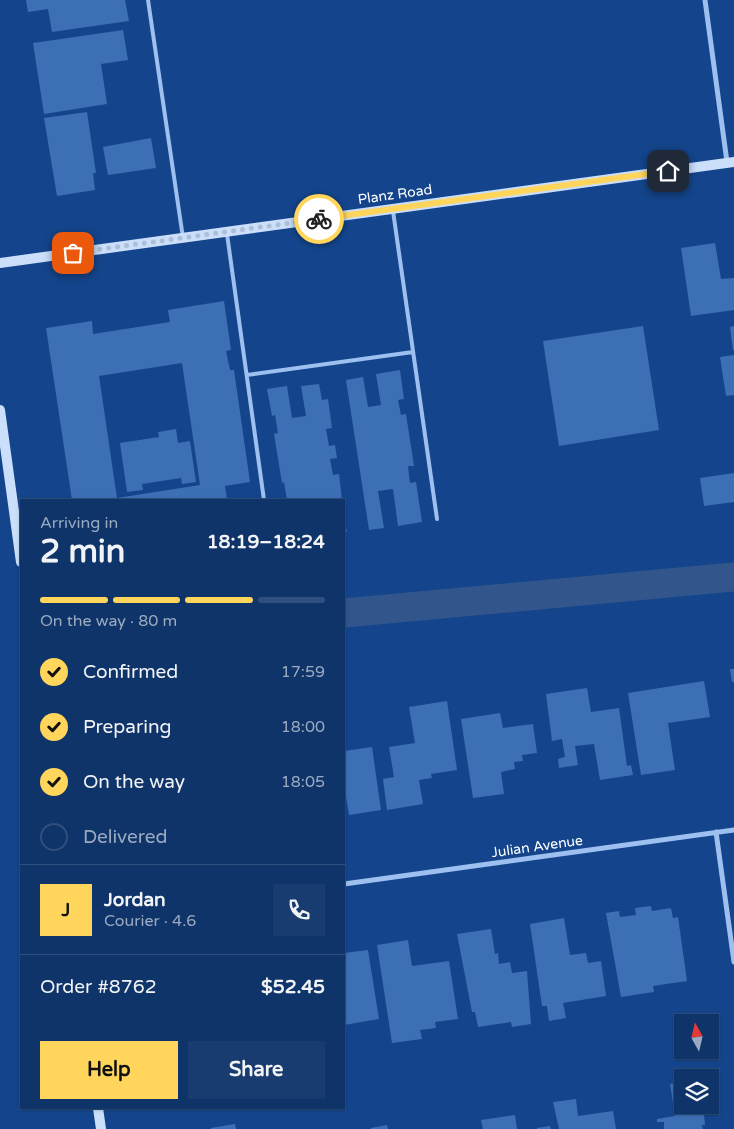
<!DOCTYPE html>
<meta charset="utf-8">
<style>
:root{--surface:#0f3469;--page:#183c6f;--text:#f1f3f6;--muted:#9baac0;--line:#2f4f7d;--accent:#ffd55c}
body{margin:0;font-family:"Varela Round",sans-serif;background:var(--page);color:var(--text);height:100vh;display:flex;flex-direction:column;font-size:19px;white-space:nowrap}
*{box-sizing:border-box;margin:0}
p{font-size:16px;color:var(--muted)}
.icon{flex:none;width:28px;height:28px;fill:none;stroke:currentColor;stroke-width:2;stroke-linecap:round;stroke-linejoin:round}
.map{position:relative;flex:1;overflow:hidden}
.drawer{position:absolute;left:20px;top:499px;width:325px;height:610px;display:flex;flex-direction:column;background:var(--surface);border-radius:0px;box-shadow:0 1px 4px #0004,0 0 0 1px var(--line)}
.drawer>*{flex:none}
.needle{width:32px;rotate:352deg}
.tools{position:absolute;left:674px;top:1014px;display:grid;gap:10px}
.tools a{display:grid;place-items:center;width:45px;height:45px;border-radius:0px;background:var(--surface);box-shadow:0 1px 4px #0004,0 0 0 1px var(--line);font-size:25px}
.pin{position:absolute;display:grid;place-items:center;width:42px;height:42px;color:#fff;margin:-21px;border-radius:10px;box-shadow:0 2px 8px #0006}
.courier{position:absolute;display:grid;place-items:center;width:50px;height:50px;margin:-25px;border:4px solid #ffd55c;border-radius:50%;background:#fff;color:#222;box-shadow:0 1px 6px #0007}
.head em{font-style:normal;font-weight:700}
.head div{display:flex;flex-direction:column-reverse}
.head{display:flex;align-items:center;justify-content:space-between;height:85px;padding:0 20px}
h1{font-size:32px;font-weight:700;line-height:38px}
.bar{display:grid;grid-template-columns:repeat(4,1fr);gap:8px 5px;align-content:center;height:60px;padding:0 20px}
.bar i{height:6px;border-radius:4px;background:var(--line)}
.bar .on{background:var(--accent)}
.bar p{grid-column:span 4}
.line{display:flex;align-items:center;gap:12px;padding:0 20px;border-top:1px solid var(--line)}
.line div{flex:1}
.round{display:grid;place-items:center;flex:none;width:52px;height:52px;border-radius:0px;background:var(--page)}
ol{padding:0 20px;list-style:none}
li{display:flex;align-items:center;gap:15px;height:55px}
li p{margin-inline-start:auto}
li .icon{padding:5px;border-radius:50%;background:var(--accent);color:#111;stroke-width:4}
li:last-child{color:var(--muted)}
li i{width:28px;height:28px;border:2px solid var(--line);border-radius:50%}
.action{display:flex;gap:10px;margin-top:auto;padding:10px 20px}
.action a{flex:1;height:58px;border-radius:0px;background:var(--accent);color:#111;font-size:20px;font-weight:700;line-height:58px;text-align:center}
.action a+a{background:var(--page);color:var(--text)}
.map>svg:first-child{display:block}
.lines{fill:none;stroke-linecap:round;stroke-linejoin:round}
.canal{stroke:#32568b;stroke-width:29}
.building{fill:#3d6fb5;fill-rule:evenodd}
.lane{stroke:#9dc0f0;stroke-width:4}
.street{stroke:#9dc0f0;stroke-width:5}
.secondary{stroke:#cbdffb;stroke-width:10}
.done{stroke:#adbed7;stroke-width:5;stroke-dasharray:0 9}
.route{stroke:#ffd55c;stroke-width:6}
.labels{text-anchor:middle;stroke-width:4;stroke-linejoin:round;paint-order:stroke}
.street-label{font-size:14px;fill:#fff;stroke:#14458c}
</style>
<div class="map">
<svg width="734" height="1129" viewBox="0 0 734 1129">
<rect width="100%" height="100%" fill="#14458c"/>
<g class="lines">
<path class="canal" d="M344,613L734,577"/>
</g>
<path class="building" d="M26,0H125L129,21L52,32L48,9L28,12Z
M123,30L128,60L101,64L107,104L44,114L33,43Z
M87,112L96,173H93L95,190L57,196L44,118Z
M151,138L156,168L108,175L103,147Z
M715,243L721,279L734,278V310L691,316L681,248Z
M224,301L231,350L226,351L230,370H234L250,482L225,486L227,500H72L46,328L92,321L93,334L170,322L168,310ZM182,363L200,485L117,498L99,376Z
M643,326L659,430L559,446L543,341Z
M734,326V350H733L730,327Z
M734,355V395L726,396L720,357Z
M400,370L404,399L398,400L401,415L406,414L414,466H408L410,483L416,482L422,522L398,526L393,489L378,491L384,528L369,530L346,380L363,377L368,407L381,405L376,374Z
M319,384L322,400L328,399L332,428L326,429L329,446L335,445L337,458L330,459L333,475L339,474L342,500H287L284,482L282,483L274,434L278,433L275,415L272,416L267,389L287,386L292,418L306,416L301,386Z
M176,429L178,443L190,441L196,482L182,484L181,478L142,484L143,490L127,492L120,443L159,437L158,432Z
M734,473V502L704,506L700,478Z
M344,519L347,532H344Z
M730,669H734V682H732Z
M704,681L710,717L668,723L675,770L641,775L628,693Z
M587,688L591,712L619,708L627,766L631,765L633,775L600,780L594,744L575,746L578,765L559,768L558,759L565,757L562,739L552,741L546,694Z
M447,701L457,770L431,774L432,778L419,780L423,804L387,810L383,779L394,777L389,747L415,743L409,707Z
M500,713L503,728L533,724L537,753L522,755L523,761L514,762L515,769L501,772L504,794L473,798L461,719Z
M372,747L381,810L349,815L344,785V751Z
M651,906L652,911L671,908L673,918L678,917L687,981L653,986L654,992L621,997L606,913L619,911L620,917L636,915L635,908Z
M564,918L570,955L586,953L588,963L601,961L606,996L563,1003L566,1018L549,1021L547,1006H542L530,924Z
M491,929L495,954L498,953L499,964L510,962L512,973L527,971L531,1024L512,1027L511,1022L478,1027L475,1012H472L457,934Z
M408,940L412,966L449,961L458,1019L435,1022L436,1028L420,1030L422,1039L392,1043L377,945Z
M368,950L379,1019L344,1025V953Z
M682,1082V1105H703L705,1125H702L703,1129H664V1122H657V1119L675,1116L670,1084Z
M576,1099L578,1116L613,1111L616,1129H559L553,1102Z
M515,1115L517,1129H483L481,1120Z
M235,1124L236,1129H211V1128Z
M387,1125L388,1129H371V1128Z
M550,1126L551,1129H537V1128Z"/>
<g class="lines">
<path class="lane" d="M148,0L183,238
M393,211L437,519
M227,234L264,500
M247,375L413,352"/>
<path class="street" d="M705,0L727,162
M716,832L734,962
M344,884L734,830"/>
<path class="secondary" d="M0,263L734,162
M0,410L21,562
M98,1108L101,1129"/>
</g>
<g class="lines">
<path class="done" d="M73,253L319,219"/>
<path class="route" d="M319,219L668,171"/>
</g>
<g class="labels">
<g class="street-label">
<text transform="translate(395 194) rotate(-8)" y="5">Planz Road</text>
<text transform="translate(537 846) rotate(-8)" y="5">Julian Avenue</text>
</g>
</g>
</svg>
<div class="tools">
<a><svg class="needle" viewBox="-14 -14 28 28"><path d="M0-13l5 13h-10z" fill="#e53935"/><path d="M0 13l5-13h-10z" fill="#9baac0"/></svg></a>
<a><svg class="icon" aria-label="layers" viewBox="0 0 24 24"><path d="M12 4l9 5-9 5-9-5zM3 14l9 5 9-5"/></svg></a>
</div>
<div class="pin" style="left:73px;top:253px;background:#ea580c"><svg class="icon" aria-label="bag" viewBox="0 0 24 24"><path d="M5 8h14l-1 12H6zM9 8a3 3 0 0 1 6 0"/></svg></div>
<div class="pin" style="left:668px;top:171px;background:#1f2937"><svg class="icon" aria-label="home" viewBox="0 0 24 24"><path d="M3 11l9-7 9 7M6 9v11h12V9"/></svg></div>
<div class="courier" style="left:319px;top:219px"><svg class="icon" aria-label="bike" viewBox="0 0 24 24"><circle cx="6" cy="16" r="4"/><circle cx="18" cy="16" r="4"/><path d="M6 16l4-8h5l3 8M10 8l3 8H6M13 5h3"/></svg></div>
<section class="drawer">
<div class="head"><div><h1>2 min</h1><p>Arriving in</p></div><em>18:19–18:24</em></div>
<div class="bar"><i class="on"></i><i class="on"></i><i class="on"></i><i></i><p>On the way · 80 m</p></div>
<ol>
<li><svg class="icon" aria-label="check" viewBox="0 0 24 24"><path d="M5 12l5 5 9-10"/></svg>Confirmed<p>17:59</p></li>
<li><svg class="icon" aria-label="check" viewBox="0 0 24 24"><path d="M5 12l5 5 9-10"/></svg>Preparing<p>18:00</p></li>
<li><svg class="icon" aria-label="check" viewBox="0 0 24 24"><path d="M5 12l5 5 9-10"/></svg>On the way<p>18:05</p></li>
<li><i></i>Delivered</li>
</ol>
<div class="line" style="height:90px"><b class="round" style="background:var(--accent);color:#111">J</b><div><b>Jordan</b><p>Courier · 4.6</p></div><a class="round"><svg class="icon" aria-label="phone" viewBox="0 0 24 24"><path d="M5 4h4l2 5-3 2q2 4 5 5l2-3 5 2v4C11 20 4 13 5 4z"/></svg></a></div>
<div class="line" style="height:65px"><div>Order #8762</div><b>$52.45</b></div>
<div class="action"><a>Help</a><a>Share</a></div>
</section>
</div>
